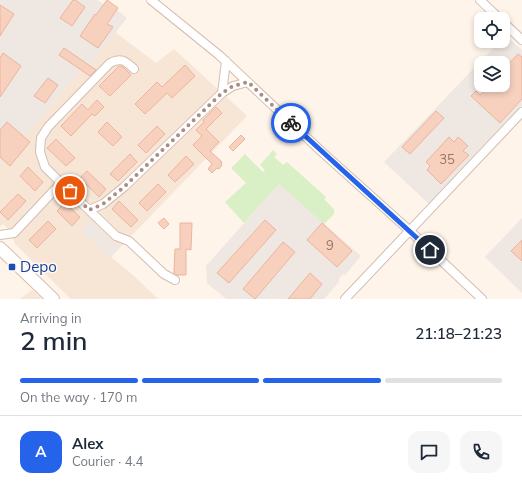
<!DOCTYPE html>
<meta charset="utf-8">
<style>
:root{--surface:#fff;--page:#f6f6f7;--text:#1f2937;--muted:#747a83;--line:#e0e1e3;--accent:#2563eb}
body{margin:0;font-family:Mulish,sans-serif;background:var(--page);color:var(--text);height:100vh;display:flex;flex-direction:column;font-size:15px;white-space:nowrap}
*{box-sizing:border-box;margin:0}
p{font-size:13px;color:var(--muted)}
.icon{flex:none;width:22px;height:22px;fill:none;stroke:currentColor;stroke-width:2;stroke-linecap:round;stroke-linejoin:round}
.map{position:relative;height:299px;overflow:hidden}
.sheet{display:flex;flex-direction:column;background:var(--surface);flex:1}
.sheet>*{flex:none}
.buttons{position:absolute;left:474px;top:12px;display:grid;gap:8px}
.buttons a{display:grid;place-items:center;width:36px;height:36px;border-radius:8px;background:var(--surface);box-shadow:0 2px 6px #0003;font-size:20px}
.pin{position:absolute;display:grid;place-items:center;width:34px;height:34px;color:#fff;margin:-17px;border:2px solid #fff;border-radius:50%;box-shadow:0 1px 4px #0007}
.courier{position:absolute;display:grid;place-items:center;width:40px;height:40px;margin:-20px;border:3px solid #2563eb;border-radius:50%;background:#fff;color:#222;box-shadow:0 1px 5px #0007}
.overview em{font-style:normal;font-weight:600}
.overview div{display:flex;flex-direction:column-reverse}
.overview{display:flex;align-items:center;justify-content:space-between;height:68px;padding:0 20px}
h1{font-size:26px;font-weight:600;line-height:30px}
.bar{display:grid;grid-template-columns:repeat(4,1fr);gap:6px 4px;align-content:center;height:48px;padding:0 20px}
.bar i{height:5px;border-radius:3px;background:var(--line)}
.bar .selected{background:var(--accent)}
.bar p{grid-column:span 4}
.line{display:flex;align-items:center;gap:10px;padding:0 20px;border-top:1px solid var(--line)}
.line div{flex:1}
.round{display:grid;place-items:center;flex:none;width:42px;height:42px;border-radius:12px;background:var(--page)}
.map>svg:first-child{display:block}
.residential{fill:#f7e6d6}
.industrial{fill:#efe7e2;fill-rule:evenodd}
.green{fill:#d9efc5}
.building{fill:#f7d0be;stroke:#ecb49c}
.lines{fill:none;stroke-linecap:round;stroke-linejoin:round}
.minor-casing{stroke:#d5bdb0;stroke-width:10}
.secondary-casing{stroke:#dbbeaf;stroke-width:14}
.minor{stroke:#fff;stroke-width:8}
.secondary{stroke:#fff;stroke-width:12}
.done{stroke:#aa8e81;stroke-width:4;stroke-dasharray:0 7.2}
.route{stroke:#2563eb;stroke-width:5}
.transit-dot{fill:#1a4fb4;stroke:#fff9f2;stroke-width:1.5}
.labels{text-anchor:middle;stroke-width:3;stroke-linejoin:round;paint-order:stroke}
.number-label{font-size:13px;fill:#9c7566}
.transit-label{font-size:15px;fill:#164399;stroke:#fff9f2;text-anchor:start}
</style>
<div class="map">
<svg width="522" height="299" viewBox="0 0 522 299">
<rect width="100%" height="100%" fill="#fef4e9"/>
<path class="residential" d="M115,32L156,63L174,49L247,116L111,257L134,276L158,299H71L15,244L9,230L3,224L0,227V163L28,133L81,70L84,72Z
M32,290L42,299H20Z"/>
<path class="industrial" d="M0,0H97L103,4L107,0L118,8L117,10L127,18L84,72L81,70L28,133L0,163Z
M505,35L522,50V106L430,205L384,162L500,41H503V38ZM481,63H503V85H481Z
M279,184L361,256L345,275L343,274L339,278V282L324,299H226L207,283L206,266Z
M522,218V293L485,257Z
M90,220L120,247L110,258L81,231Z"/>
<path class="green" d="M273,150L277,154L274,157L283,165L287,162L326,197L324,199L334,209V214L324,224L279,184L244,223L225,202L246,183L231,168L245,154L263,172L265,170L260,165Z"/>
<path class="building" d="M73,0H75L85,7L72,26L60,18Z
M107,0L118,8L107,24L113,27L98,48L80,36L95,14L96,15Z
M0,5L14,14L0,36Z
M64,48L96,70L90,76L59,55Z
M3,53L21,66L0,97V58Z
M518,54L522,57V99L500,123L471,96L476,91L480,95L490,85H503V70Z
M185,65L195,76L172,98L167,93L145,114L135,104L157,82L162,87Z
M119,66L123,67L131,75L110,96L99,86Z
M48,78L58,85L45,103L34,96Z
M97,100L104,107L95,116L92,114L71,136L61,126L82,104L88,110Z
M216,107L222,113L206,129L219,142L210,151L222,162L221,163L222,165L219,169L217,168L212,173L208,169L212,164L193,145L202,136L196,130L204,122L203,120Z
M436,111L444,118L410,154L402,147Z
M7,122L30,142L10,166L0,157V130Z
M107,122L122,137L113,146L98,132Z
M157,126L165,134L146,153L138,145Z
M241,135L245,139L233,151L229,147Z
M449,137L454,142L458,137L468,146L463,151L469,155L441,184L427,170L430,166L426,162Z
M56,139L75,158L66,166L47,148Z
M130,154L137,162L118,181L110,174Z
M186,156L194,164L175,182L168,175Z
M28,167L43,182L35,191L20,176Z
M87,171L106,189L99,197L80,178Z
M158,184L166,192L147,211L139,203Z
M18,194L26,201L8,220L0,212Z
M119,201L138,220L131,227L112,209Z
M65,203L80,217L72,226L57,211Z
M164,218L169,224L164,229L158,223Z
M265,220L276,230L229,283L217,273Z
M48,221L56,229L37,248L29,240Z
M180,223H192L191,250L186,249V275H177L174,273L175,249H180Z
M322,223L352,251L337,267L307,240Z
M522,240V261L511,251Z
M283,242L295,252L255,299L243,289Z
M310,273L322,284L310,299H288Z"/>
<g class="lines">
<defs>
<path id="minor" d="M151,0L219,55L322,152L410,231L482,299
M480,0L500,19
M503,22L522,40
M222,93L226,61
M61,183L45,167L40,152L41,138L48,127L110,63C122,57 125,61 134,69
M89,210L116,236L129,241L164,274L175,280
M0,235L14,233L61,183L89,210L103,204L124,187L222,93L233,86L248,82
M345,299L522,112"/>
<path id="secondary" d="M0,248L53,299"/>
</defs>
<use href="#minor" class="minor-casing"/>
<use href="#secondary" class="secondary-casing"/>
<use href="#minor" class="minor"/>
<use href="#secondary" class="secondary"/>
</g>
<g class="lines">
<path class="done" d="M70,191L89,210L103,204L124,187L222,93L233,86L248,82L291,123"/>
<path class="route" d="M291,123L430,250"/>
</g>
<rect class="transit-dot" x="8" y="263" width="8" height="8" rx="2"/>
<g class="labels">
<g class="number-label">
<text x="447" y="164">35</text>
<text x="330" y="250">9</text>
</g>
<g class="transit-label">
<text x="20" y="272">Depo</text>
</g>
</g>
</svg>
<div class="buttons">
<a><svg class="icon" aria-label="locate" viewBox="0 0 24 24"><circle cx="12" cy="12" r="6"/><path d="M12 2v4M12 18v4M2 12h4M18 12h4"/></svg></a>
<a><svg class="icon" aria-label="layers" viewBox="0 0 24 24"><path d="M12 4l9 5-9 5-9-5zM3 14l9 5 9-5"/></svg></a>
</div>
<div class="pin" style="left:70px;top:191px;background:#ea580c"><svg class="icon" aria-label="bag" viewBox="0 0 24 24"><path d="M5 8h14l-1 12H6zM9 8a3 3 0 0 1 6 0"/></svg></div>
<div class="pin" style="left:430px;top:250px;background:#1f2937"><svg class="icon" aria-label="home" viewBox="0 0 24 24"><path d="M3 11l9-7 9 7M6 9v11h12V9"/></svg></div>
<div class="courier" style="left:291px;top:123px"><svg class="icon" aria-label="bike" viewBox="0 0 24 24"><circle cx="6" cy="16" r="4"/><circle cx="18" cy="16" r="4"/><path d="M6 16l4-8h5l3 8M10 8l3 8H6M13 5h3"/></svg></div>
</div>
<section class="sheet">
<div class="overview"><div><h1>2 min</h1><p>Arriving in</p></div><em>21:18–21:23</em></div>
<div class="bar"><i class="selected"></i><i class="selected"></i><i class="selected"></i><i></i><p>On the way · 170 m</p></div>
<div class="line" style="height:72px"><b class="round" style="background:var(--accent);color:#fff">A</b><div><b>Alex</b><p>Courier · 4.4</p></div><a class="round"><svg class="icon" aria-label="chat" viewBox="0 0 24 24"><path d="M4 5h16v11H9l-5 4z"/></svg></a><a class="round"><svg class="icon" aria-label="phone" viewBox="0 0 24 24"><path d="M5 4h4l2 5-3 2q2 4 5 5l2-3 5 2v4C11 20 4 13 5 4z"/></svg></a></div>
</section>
